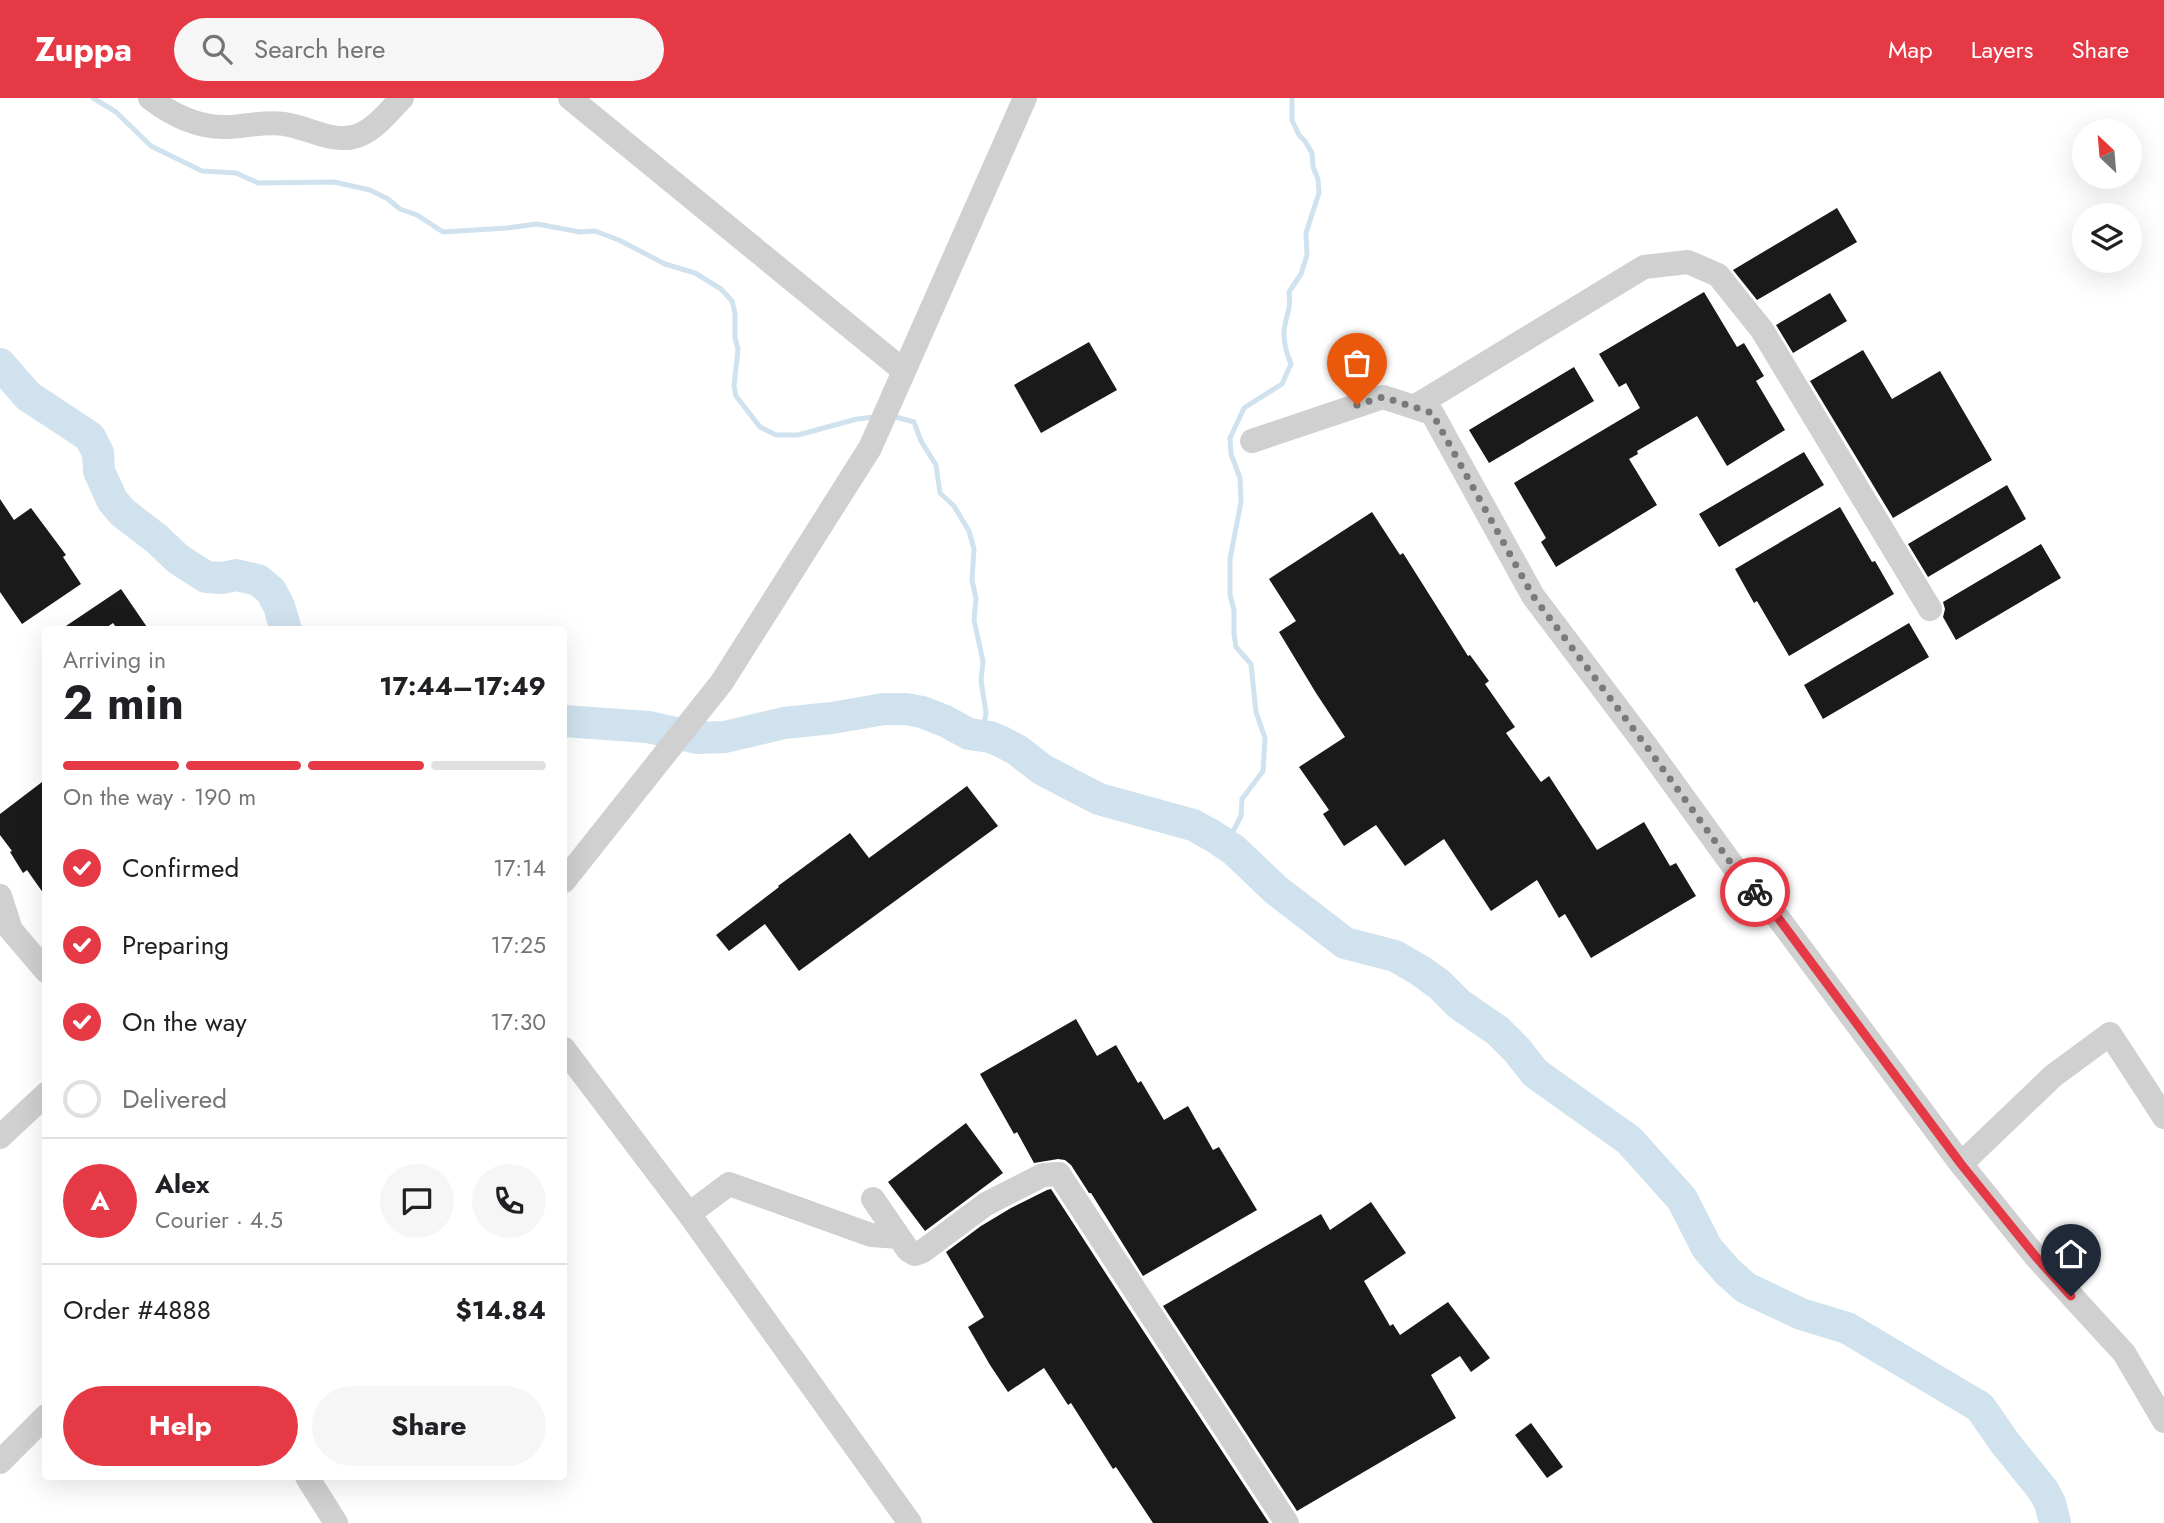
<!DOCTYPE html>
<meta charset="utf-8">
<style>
:root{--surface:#fff;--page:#f6f6f6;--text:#202124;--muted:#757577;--line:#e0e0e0;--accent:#e63946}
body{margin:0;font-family:Jost,sans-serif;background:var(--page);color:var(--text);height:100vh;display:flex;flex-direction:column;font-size:26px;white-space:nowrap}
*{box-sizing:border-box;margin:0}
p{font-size:23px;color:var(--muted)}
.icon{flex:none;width:38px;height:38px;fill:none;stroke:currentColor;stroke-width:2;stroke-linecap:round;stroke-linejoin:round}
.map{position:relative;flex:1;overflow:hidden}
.sheet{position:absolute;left:42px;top:528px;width:525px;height:854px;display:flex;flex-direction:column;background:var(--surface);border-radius:7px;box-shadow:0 7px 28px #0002}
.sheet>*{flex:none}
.needle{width:46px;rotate:334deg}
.tools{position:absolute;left:2072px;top:21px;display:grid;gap:14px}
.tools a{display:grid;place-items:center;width:70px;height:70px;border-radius:50%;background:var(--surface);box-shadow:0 7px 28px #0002;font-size:35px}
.pin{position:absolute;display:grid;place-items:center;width:60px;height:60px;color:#fff;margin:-72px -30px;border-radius:50% 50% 50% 0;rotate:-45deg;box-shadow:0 0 7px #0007}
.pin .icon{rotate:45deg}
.courier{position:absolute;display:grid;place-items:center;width:70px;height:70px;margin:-35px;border:5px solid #e63946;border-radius:50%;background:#fff;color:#222;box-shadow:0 2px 9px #0007}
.head em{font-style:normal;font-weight:700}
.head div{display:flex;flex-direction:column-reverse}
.head{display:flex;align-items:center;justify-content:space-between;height:119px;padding:0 21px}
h1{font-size:46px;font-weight:700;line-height:52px}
.bar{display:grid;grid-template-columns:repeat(4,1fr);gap:10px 7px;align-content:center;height:84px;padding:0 21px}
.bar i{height:9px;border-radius:5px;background:var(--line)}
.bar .selected{background:var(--accent)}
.bar p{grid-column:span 4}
.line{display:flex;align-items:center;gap:18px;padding:0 21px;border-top:2px solid var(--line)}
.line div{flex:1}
.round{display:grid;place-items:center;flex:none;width:74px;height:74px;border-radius:37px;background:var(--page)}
ol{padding:0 21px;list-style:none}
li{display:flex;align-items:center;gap:21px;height:77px}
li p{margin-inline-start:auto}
li .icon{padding:7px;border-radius:50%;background:var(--accent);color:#fff;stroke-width:4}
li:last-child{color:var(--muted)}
li i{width:38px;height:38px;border:4px solid var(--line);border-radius:50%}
.cta{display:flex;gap:14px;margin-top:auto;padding:14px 21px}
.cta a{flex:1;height:80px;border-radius:42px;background:var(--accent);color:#fff;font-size:28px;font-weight:700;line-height:80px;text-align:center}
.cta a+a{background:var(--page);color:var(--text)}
header{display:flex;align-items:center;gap:42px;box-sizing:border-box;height:98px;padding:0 35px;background:var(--accent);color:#fff}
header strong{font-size:33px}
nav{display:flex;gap:38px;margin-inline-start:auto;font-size:24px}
.search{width:490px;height:63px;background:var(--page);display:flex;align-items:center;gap:18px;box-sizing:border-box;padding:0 24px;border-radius:38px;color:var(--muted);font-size:26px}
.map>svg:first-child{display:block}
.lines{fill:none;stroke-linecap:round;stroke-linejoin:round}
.stream{stroke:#cfe2ee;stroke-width:5}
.river{stroke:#cfe2ee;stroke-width:32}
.building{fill:#1a1a1a}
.minor{stroke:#d0d0d0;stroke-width:24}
.done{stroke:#7a7a7a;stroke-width:7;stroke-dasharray:0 12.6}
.route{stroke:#e63946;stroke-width:9}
</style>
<header>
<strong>Zuppa</strong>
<div class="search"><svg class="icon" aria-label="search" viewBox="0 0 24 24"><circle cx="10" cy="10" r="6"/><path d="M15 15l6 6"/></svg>Search here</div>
<nav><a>Map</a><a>Layers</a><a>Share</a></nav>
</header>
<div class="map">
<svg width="2164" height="1425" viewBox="0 0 2164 1425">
<rect width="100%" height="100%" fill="#fff"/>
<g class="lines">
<path class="stream" d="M93,0L116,14L151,48L202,73L236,75L258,85L334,84L370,92L388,101L400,111L417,117L443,134L507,130L537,126L580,134L595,133L619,142L665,166L695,175L721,191L732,203L735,215V240L738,251L734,288L736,298L760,329L776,337H798L857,321L875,319
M892,318L914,324L921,343L936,367L940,395L954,408L969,433L974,451L972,482L976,501L974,522L983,563L981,582L986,615L982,638
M1226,747L1241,718L1242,701L1263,673L1265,640L1256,614L1251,566L1236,549L1234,536V512L1230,497V461L1241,404L1240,380L1231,356L1230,340L1244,310L1282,286L1291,266C1286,254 1282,240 1285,227C1288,211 1291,211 1289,194L1301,176L1307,157L1306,135L1319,95L1318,81L1313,69L1312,55L1305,43L1299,37L1292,22V0"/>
<path class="river" d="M0,266L28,298L90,339L98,355L99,373L112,402L122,414L157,441L178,461L206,479L223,480L236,477L258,482L271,493L279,508L286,532
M564,623L648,629L698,640L725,639L784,625L832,620L884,611H906L922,614L945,623L969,636L990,639L1002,644L1017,652L1043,672L1099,701L1193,727L1213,738L1234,752L1276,792L1345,845L1395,858L1421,873L1440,887L1459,906L1498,933L1517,952L1535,975L1629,1042L1682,1101L1707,1150L1727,1173L1746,1190L1801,1216L1847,1230L1980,1309L2005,1345L2043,1392L2050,1405L2055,1425"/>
</g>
<path class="building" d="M1837,110L1857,144L1757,202L1733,172Z
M1704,194L1737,249L1744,245L1764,278L1756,283L1785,332L1727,368L1697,318L1637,353L1638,356L1629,361L1657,407L1556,469L1541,444L1546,440L1514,385L1640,310L1626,285L1619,289L1599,256Z
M1830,195L1847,223L1793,255L1776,227Z
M1089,244L1117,292L1041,335L1014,287Z
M1863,252L1892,301L1940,273L1992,362L1893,420L1810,283Z
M1574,269L1594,303L1489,365L1469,332Z
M1804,354L1824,387L1719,449L1699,416Z
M2007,387L2026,421L1928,479L1908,446Z
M0,401L14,422L31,410L66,457L63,459L81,486L22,526L0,494Z
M1840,409L1872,464L1875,463L1894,496L1789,558L1757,503L1754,505L1735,471Z
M1372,414L1400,457L1403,455L1468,558L1470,557L1489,583L1485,586L1515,629L1506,635L1541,684L1549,678L1597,752L1644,724L1670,768L1676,765L1696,798L1591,860L1565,816L1559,820L1537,782L1491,813L1444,741L1405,768L1376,727L1344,748L1323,716L1329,712L1299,669L1345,639L1316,595L1279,534L1296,523L1269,481Z
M2041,446L2061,480L1956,542L1943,519L1945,511L1943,504Z
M121,491L149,532H118L113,525L103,532H60Z
M1909,525L1929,559L1823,621L1804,587Z
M46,681V799L27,772L23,775L10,754L12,753L0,737V716Z
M967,688L998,728L799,873L765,826L729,853L716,837L779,789L778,788L850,735L869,760Z
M1076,921L1097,958L1116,947L1138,985L1141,983L1164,1022L1188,1008L1213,1052L1219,1049L1257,1112L1143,1178L1091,1095H1089L1071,1067L1065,1062L1058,1061L1034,1065L1017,1034L1014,1036L980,976Z
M966,1025L1003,1075L925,1133L888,1084Z
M1051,1091L1112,1185L1269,1425H1153L1116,1369L1113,1371L1071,1305L1068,1307L1044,1270L1008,1294L990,1267L968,1229L984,1219L946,1154L981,1128L1011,1110L1047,1092Z
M1371,1104L1406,1155L1364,1183L1390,1228L1393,1226L1400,1237L1448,1204L1490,1260L1471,1274L1460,1258L1431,1277L1456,1320L1297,1413L1163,1208L1321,1116L1330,1132Z
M1531,1325L1563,1369L1547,1380L1515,1337Z"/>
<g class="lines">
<path class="minor" d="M150,0C172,17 196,29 224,29C244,29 264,23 284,26C308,29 333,46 357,38C376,31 388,14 402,0
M570,0L904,273
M1414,309L1644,169L1688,164L1718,177L1762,232L1930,511
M1252,343L1383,299L1432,315L1533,498L1647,649L1741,779L1779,821L1961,1066L2036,1159L2124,1255L2164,1323
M564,783L722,584L870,350L1025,0
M0,798L11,832L46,873
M564,951L689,1116L910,1425
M0,1039L46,996
M1961,1066L2053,978L2110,936L2164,1019
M873,1101L908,1152L915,1156L923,1153L986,1106L1043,1077L1059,1076L1287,1425
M689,1116L729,1086L871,1137L899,1139
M0,1364L46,1318
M307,1379L336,1425"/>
</g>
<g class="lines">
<path class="done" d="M1357,307L1383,299L1432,315L1533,498L1647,649L1741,779L1755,794"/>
<path class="route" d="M1755,794L1779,821L1961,1066L2036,1159L2071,1198"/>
</g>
</svg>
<div class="tools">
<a><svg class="needle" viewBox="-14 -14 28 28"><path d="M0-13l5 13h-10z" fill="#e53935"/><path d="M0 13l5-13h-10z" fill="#757577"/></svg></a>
<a><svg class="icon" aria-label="layers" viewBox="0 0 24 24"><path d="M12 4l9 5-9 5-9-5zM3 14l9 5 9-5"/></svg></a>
</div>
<div class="pin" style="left:1357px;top:307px;background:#ea580c"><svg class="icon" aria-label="bag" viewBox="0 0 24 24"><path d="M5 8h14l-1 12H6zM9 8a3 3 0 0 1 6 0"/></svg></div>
<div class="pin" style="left:2071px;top:1198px;background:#1f2937"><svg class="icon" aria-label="home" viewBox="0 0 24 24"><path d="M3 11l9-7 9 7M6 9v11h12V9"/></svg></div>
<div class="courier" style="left:1755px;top:794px"><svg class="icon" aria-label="bike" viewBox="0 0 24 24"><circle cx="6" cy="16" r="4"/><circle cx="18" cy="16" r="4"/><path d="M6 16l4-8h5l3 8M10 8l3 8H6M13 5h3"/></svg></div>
<section class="sheet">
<div class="head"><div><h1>2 min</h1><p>Arriving in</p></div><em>17:44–17:49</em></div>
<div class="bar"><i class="selected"></i><i class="selected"></i><i class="selected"></i><i></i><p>On the way · 190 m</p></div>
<ol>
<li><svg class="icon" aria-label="check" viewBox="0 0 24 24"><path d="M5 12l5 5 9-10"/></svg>Confirmed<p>17:14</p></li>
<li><svg class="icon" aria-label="check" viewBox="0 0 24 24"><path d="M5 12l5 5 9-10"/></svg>Preparing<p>17:25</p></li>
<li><svg class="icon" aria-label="check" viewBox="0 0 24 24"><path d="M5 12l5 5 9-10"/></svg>On the way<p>17:30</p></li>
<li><i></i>Delivered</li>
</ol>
<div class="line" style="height:126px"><b class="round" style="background:var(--accent);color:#fff">A</b><div><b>Alex</b><p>Courier · 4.5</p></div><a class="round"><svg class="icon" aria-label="chat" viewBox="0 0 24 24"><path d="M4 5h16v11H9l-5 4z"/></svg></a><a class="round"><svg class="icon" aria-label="phone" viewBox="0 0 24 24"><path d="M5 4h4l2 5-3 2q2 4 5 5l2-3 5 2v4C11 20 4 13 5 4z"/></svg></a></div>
<div class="line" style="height:91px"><div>Order #4888</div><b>$14.84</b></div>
<div class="cta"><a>Help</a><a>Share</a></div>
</section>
</div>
